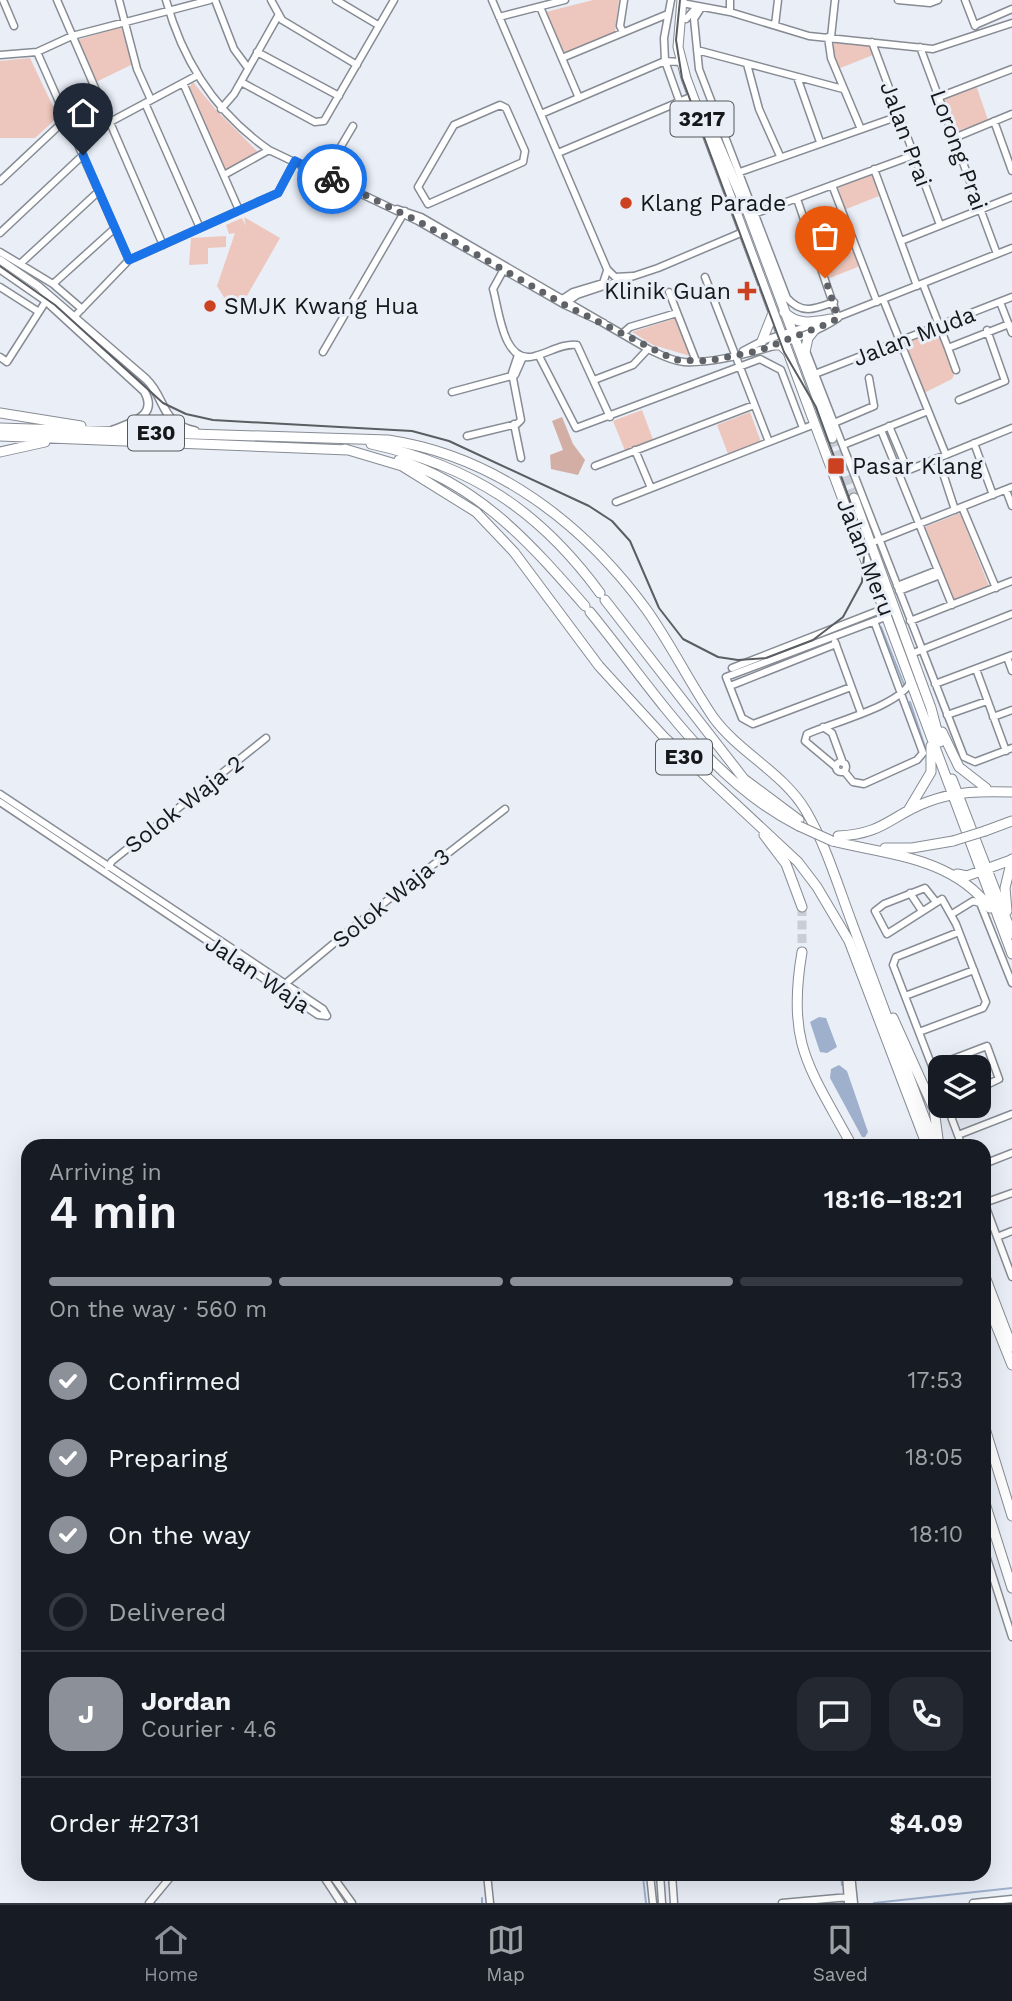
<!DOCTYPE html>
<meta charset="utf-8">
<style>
:root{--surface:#171b24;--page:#242831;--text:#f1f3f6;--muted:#9ea1a6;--line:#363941;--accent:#8c9099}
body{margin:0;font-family:"Work Sans",sans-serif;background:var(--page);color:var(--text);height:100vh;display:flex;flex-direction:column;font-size:26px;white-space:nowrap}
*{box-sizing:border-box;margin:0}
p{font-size:23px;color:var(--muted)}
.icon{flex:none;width:38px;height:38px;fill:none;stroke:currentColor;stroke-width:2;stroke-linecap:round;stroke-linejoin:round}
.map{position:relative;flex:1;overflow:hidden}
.side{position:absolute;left:21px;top:1139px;width:970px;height:742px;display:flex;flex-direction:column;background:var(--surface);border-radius:21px;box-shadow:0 7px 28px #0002}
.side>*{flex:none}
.controls{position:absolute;left:928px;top:1055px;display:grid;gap:14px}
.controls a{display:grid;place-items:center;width:63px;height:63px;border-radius:14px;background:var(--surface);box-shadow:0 7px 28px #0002;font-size:35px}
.pin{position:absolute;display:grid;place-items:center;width:60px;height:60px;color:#fff;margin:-72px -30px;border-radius:50% 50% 50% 0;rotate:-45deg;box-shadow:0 0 7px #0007}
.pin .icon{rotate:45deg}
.courier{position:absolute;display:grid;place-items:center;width:70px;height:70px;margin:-35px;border:5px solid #1a73e8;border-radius:50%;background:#fff;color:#222;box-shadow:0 2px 9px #0007}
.head em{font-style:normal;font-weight:600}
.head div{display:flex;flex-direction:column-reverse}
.head{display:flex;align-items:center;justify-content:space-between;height:119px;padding:0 28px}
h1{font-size:46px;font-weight:600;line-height:52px}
.bar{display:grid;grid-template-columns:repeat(4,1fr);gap:10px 7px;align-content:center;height:84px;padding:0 28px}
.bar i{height:9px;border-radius:5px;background:var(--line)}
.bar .active{background:var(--accent)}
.bar p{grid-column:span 4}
.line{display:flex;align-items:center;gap:18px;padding:0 28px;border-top:2px solid var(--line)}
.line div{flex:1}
.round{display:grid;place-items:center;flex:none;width:74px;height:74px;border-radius:21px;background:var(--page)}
ol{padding:0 28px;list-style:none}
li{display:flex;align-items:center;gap:21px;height:77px}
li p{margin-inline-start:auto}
li .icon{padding:7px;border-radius:50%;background:var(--accent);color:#fff;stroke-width:4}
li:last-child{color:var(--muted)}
li i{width:38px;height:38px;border:4px solid var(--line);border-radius:50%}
.tabs{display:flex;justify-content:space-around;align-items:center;height:98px;border-top:2px solid var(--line);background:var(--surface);font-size:19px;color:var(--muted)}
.tabs a{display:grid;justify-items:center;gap:4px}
.tabs .active{color:var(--accent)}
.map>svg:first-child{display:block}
.green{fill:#edc7be}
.forest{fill:#d3aea4}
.water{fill:#9fb0cd}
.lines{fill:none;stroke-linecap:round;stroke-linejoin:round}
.stream{stroke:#9fb0cd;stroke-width:2}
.highway-tunnel{stroke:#c9ced6;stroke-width:9;stroke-dasharray:9 4.5;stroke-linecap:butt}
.minor-casing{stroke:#878c94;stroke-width:9}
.major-casing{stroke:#878c94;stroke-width:10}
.highway-casing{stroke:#878c94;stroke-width:11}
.minor{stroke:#fff;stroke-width:6}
.major{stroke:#fff;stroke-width:7}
.highway{stroke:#fff;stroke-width:9}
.tram{stroke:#5a5d62;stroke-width:2}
.highway-bridge-casing{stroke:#878c94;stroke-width:11;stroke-linecap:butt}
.highway-bridge{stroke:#fff;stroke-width:9}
.done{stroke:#5f6267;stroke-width:7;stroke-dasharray:0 12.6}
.route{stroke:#1a73e8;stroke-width:9}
.poi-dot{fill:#cc4221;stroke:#e9eef7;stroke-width:2.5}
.labels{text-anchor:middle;stroke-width:6;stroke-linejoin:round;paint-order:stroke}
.shield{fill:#e9eef7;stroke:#55585c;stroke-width:2}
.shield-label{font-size:21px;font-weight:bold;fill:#15171a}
.street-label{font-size:23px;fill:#15171a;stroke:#e9eef7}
.poi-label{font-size:23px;fill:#15171a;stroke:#e9eef7;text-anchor:start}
</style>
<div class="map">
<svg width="1012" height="1903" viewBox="0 0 1012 1903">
<rect width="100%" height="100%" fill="#e9eef7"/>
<path class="green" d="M593,0H619L615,32L562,56L546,12Z
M121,27L133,64L96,82L77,40Z
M834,41L869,45L873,55L838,69L834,59Z
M30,58L58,117L35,138H0V61Z
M193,82L217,111L260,154L225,170L188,89Z
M976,85L988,120L955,132L942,101Z
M872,174L879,196L844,210L838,186Z
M244,217L280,238L244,301L225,299L217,286L235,233L229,234L226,225L242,218L246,226Z
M226,236V247L208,248V264L189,265L191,238Z
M854,251L860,266L825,280L819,264Z
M676,318L690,356L653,345L632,332Z
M939,330L955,373L952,379L924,393L906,343Z
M642,410L654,442L626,453L613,421Z
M750,412L761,442L728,454L717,425Z
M960,513L989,586L954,600L925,527Z"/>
<path class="forest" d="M562,417L573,444L585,460L578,475L551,469L550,455L563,450L552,421Z"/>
<path class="water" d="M819,1017L826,1018L837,1047L827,1053L820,1052L810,1022Z
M839,1065L847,1071L868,1132L865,1137H862L830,1078L831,1069Z"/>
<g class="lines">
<path class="stream" d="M881,627L905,687
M910,702L925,747
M479,1874V1877
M841,1874L842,1885
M643,1877L646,1903
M482,1898V1903
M874,1903L1012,1888"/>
<path class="highway-tunnel" d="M832,438L854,498
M802,907V952"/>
<defs>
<path id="minor" d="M3,0L14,26
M57,0L163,245
M119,0L137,69L151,100
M166,0C183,62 216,113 269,150L418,221L565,305L604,323
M215,0L234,49L248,68
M271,0L282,20L357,65
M336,0L378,25
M492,0L607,269L615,277L633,276
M671,0L664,38L665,61L689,128L704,124
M898,0L930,3L938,0
M965,0L975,26
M682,3L730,12L809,36L933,49L1012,23
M540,7L579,98
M701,8L694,19L699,69L787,298C802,315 815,309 834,302
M730,12V0
M499,17L565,0
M686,19L695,9
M775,25L778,0
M975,25L1012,9
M623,32L620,26L624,0
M828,37L831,58L860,127
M831,37L835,0
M872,42L940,225
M920,47L997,254
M697,50L843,89
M37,52L129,260
M257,52L339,96
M0,55L37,52L72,36L210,0
M562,58L668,14
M747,64L759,109L780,156
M797,77L820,142
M241,82L315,122L324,121L394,0
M183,83L239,210
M939,97L1012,69
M145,103L200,228
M500,105L506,108L525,151L523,162L428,204L418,187L454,125Z
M221,109L234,94L278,16
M541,114L665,61L680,62
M994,121L1012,171
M110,122L196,76
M954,138L1012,114
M339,150L353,157
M558,153L693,96
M874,169L917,286
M740,172L899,116
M224,175L269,150
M324,175L353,126
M0,181L66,119
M832,185L877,302
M797,199L838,318
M397,209L421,217L648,349C659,354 671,361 684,362C723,364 806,340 838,318
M754,214L914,155
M0,233L83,155
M901,241L1012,197
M0,252L53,284L82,309
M20,264L99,191
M504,269L493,289C499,309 503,366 535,356C548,353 563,343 577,345L610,417
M705,277L769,442
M53,284L115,228
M923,284L948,348L1009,324
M0,287L39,312
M669,292L696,361
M883,299L946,455
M561,300L573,292L603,283L607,271
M567,302L577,295L658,268L743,232
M1000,302L1012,333
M75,316L129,260L278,193L295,161
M835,318L1012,248
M622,334L630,327L677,313
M948,348L956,370
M743,351L762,341L815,324
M806,351L964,757L975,762L1012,748
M323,352L405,211
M539,356L576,428L760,359L781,370L803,428
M0,357L7,362L46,301
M815,374L1012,297
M594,380L633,365L648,349
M452,392L515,375L523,357
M959,400L1005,381L987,330
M834,423L874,406L869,378
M514,424L521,458
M889,426L908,471
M881,430L952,605
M467,436L517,424L521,420L512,373L518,355
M974,443L993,495
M843,445L928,411
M635,450L651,488
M938,458L955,510
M595,466L754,405
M899,474L1012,428
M1006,490L1012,506
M616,502L815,424
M962,507L996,588
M876,541L1012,487
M897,586L938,570
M899,591L940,575
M910,621L1012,581
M835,642L861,713
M911,654L1012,614
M1007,657L1012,671
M732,668L893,605
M976,669L1006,751
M935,684L1012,655
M730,686L836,644
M851,687L753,724L742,718L726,677L888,616
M947,715L987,701
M993,717L1012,710
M823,727L832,733L843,763
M836 767a5 5 0 1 1 10 0a5 5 0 1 1-10 0Z
M836,767L805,741L807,734C831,723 904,705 911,680
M844,771L853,782L864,784L917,760L923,753L874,621
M0,794L323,1009L327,1016
M0,802L318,1015L327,1016
M108,867L112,861L266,738
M910,893L922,911
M952,914L973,901L980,903L1012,983
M285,984L362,920L505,809
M905,996L974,970
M919,1032L983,1008L986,1002L956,924L942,899L887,934L875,911L884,904L925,888L936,902
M932,1067L987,1046L999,1079L978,1089
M940,1087L893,965L896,957L959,932
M947,1106L962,1146
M958,1135L1012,1114
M984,1164L1012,1153
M984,1202L1012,1277
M984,1203L1012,1193
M997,1237L1012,1231
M984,1549L1012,1637
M322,1874L341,1903
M331,1874L352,1903
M487,1874L490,1903
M650,1874L653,1903
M660,1874L662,1903
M672,1874L674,1903
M846,1874L848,1903
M851,1874L854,1903
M149,1903L173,1874
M782,1903L849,1897
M973,1903L1012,1899"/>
<path id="major" d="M0,260L38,286L146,379C167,399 159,423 195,431
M0,269L46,301L144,391C159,416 131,423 113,430"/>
<path id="highway" d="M682,0L678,47L686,78L1012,954
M708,120L749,215L832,438
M784,312C798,326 813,322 831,319
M762,341L773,313
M773,345H781L787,351
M803,361L808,338L816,328
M0,413L81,426
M0,428L388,440C495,456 583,523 646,609C671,644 689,682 713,717C739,753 783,772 806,811C826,845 838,886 852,923C880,997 907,1072 935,1146
M0,436L348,450
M371,444C472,466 540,511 600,593
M345,449L402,466L476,512L514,552L599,666L664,737L798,862L817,887L849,941L927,1146
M0,452L45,442
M399,460C480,486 531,544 585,606
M854,498L931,708L940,742
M605,600L744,779L799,820
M590,612C653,689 708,780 799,826
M942,732L959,767L986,788
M952,779L1012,934
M909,809L931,772V746
M985,831L1012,821
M764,835L786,864L802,907
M838,836C884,834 890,816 927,802C956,791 982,791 1012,792
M832,841C889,855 952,857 990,908
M885,848H912L953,841
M957,874L967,876L1011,860
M1007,911L1005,888L1012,859
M802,952C786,1045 810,1068 852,1146
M893,1018L934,1109L939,1146
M984,1274L1012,1347
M984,1295L1012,1365
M984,1425L1012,1516
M984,1500L1012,1588"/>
</defs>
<use href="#minor" class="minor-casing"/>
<use href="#major" class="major-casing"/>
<use href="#highway" class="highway-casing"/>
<use href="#minor" class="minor"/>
<use href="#major" class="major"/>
<use href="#highway" class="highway"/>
<path class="tram" d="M0,266L55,305L163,403L186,414L213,420L412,431L449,441L589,506L612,521L630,541L659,608L683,639L718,657L738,660L766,658L813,640L843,617L862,582L865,542L816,407L784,352L682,78L676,40L680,0"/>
<defs>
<path id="highway-bridge" d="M799,826L832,841
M953,841L985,831"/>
</defs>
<use href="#highway-bridge" class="highway-bridge-casing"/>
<use href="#highway-bridge" class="highway-bridge"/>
</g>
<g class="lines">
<path class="done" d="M332,179L418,221L565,305L675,360L707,361L758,351L832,322L838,318L825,278"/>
<path class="route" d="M83,155L129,260L278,193L295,161L332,179"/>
</g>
<g class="poi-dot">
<circle cx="626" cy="203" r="7"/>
<path d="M743.5 280.5h7v7h7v7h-7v7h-7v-7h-7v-7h7z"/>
<circle cx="210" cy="306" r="7"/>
<rect x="827" y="457" width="18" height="18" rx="3.5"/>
</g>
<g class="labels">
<g class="shield">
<rect x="670.5" y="101.5" width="63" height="35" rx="5"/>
<rect x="128" y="415.5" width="56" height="35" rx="5"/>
<rect x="656" y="739.5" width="56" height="35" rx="5"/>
</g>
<g class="shield-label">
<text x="702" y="126">3217</text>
<text x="156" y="440">E30</text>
<text x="684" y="764">E30</text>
</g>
<g class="street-label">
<text transform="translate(906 134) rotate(70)" y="8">Jalan Prai</text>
<text transform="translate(959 150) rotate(70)" y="8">Lorong Prai</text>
<text transform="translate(914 336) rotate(-21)" y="8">Jalan Muda</text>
<text transform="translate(866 557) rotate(69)" y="8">Jalan Meru</text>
<text transform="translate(184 804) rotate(-38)" y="8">Solok Waja 2</text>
<text transform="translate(391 898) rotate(-39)" y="8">Solok Waja 3</text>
<text transform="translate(258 974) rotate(34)" y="8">Jalan Waja</text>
</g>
<g class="poi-label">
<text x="640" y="211">Klang Parade</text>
<text x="731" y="299" text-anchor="end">Klinik Guan</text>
<text x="224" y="314">SMJK Kwang Hua</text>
<text x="852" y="474">Pasar Klang</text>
</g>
</g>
</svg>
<div class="controls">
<a><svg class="icon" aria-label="layers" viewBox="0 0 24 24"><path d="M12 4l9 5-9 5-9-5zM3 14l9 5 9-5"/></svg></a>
</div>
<div class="pin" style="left:825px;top:278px;background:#ea580c"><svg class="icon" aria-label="bag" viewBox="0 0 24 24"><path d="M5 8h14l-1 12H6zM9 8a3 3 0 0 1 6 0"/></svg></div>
<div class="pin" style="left:83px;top:155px;background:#1f2937"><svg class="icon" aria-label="home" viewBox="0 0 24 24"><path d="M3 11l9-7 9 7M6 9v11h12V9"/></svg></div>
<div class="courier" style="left:332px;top:179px"><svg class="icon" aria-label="bike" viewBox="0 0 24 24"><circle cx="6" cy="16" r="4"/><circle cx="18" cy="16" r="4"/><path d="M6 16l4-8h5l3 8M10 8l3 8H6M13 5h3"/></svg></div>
<section class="side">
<div class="head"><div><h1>4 min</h1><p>Arriving in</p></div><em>18:16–18:21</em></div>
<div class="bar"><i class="active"></i><i class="active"></i><i class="active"></i><i></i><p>On the way · 560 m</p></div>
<ol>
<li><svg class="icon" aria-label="check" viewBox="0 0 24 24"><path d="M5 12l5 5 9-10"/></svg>Confirmed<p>17:53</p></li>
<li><svg class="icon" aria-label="check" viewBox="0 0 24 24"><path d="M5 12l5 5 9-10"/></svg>Preparing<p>18:05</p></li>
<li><svg class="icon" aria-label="check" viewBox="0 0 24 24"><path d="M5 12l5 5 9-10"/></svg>On the way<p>18:10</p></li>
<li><i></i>Delivered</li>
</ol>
<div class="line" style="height:126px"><b class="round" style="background:var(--accent);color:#fff">J</b><div><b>Jordan</b><p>Courier · 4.6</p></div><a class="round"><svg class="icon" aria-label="chat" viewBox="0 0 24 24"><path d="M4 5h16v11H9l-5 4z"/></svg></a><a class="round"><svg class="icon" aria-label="phone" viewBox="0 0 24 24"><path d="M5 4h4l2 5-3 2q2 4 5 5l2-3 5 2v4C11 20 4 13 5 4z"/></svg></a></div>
<div class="line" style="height:91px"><div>Order #2731</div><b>$4.09</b></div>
</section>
</div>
<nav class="tabs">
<a class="active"><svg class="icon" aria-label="home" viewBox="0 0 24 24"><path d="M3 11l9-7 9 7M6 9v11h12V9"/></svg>Home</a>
<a><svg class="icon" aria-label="map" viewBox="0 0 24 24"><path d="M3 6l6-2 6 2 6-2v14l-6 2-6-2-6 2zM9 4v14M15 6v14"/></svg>Map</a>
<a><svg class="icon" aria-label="saved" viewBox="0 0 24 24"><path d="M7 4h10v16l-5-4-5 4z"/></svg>Saved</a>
</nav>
